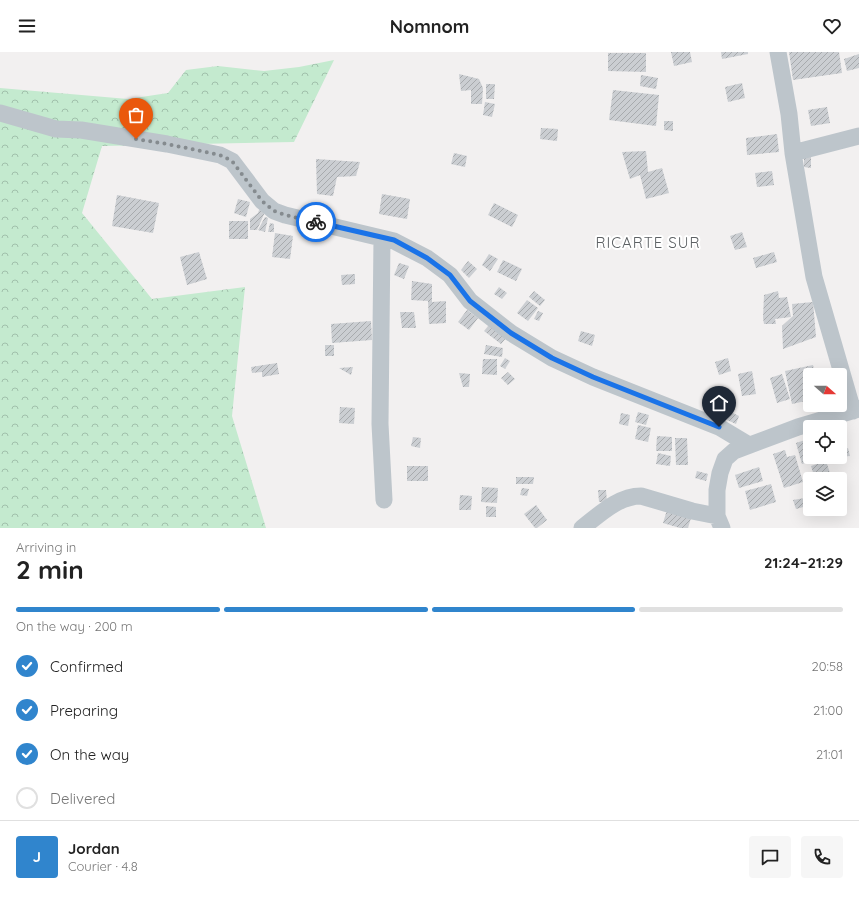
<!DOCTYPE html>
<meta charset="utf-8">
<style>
:root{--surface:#fff;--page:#f6f6f6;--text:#222;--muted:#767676;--line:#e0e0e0;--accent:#3085cd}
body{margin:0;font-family:Quicksand,sans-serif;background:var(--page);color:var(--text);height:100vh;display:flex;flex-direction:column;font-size:15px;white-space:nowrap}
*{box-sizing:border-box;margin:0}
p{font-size:13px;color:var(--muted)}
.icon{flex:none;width:22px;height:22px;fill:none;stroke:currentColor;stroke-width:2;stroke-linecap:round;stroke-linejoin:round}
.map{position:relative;height:476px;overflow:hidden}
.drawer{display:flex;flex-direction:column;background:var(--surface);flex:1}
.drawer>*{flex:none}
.needle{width:26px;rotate:111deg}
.tools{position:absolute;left:803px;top:316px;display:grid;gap:8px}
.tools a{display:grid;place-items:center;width:44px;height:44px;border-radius:4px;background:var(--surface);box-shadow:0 4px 16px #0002;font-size:20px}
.pin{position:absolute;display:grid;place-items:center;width:34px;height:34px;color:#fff;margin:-41px -17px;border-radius:50% 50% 50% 0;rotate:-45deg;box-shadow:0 0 4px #0007}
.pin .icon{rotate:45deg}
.courier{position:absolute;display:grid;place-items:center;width:40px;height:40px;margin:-20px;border:3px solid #1a73e8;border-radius:50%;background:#fff;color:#222;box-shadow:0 1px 5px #0007}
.headline em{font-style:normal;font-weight:700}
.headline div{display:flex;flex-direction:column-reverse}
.headline{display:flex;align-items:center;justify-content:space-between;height:68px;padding:0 16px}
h1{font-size:26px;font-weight:700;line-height:30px}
.bar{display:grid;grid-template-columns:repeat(4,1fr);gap:6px 4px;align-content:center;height:48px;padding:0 16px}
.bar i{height:5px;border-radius:3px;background:var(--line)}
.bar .current{background:var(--accent)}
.bar p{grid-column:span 4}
.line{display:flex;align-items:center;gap:10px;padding:0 16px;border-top:1px solid var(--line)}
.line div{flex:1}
.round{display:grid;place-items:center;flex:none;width:42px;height:42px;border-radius:4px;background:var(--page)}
ol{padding:0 16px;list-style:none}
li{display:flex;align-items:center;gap:12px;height:44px}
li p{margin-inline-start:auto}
li .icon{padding:4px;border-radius:50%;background:var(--accent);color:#fff;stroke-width:4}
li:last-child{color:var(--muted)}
li i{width:22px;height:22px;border:2px solid var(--line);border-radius:50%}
header{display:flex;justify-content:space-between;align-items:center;height:52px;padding:0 16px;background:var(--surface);font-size:18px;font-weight:700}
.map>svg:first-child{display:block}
.forest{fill:url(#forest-crowns)}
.building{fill:url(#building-hatch)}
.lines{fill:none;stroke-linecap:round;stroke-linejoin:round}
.minor{stroke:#bdc5cb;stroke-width:17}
.done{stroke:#858b8f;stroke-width:4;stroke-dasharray:0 7.2}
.route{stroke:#1a73e8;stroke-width:5}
.labels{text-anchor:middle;stroke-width:4;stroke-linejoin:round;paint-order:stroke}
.quarter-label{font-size:15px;letter-spacing:1px;fill:#5d6164;stroke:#fff}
</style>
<header><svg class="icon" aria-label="menu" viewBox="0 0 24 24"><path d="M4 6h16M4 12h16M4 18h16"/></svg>Nomnom<svg class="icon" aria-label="heart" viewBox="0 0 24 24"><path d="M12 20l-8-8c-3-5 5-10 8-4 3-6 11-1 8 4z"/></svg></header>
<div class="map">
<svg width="859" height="476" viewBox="0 0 859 476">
<defs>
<pattern id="forest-crowns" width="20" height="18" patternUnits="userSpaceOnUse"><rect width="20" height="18" fill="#c4eacf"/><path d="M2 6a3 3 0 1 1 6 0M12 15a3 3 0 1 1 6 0" fill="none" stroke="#a1c0ab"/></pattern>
<pattern id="building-hatch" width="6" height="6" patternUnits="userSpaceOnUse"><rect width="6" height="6" fill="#cbced2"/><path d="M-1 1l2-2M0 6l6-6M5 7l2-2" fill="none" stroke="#a7aaad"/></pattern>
</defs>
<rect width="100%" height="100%" fill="#f2f0f0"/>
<path class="forest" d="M334,8L294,90L102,94L82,161L152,247L245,235L232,364L266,476H0V36L128,47L168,41L186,18L218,14L264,19L299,15Z"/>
<path class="building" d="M671,0H690L692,10L674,14Z
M721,0H748V2L722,7Z
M789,0H839L842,21L793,28Z
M608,1H646V20L608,19Z
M859,2V16L847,19L844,7Z
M459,22L479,27L483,36L482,52H471V38L461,39Z
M641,23L658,26L656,37L640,34Z
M742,31L745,46L728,50L725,35Z
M486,32H495L494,47H486Z
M613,38L659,43L656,74L609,68Z
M485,50L495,52L492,65L483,63Z
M827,55L830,71L811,74L808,58Z
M664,69H673V79L664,78Z
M541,76L558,77L557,89L540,87Z
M777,82L779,100L747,103L746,86Z
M646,99L648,120L662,116L669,141L646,147L640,123L630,127L622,100Z
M454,101L467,104L465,115L451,112Z
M804,103L811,104V116L804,115Z
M316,107L360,110L356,124L337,125L333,144L317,142Z
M772,119L774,133L757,135L755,121Z
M382,142L410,147L407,167L379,162Z
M117,143L159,151L153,181L112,174Z
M238,147L250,150L246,165L234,161Z
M494,151L518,163L512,175L488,163Z
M259,158L265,160L257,178H250V167L258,161Z
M265,165L268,166L265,180L258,178Z
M229,169H248V187H229Z
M270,171L274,172V180H268Z
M742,180L747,195L735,198L730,184Z
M275,181L293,184L290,207L272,205Z
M199,200L207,227L187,233L180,205Z
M774,200L777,210L756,216L753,206Z
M489,202L498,207L490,219L482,213Z
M503,208L522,217L516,229L497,220Z
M468,209L477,217L469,226L461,218Z
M399,211L409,214L404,227L394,223Z
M355,222V232L342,233L341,223Z
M412,229L432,232V250L446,249V271L429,272L428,249L411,248Z
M499,235L507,241L502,247L494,242Z
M534,239L545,248L540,254L529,245Z
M778,239L779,246L787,245L791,265L775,267L776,272H764L763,266L764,243Z
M527,248L538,256L528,269L517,261Z
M813,250L816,285L783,297L782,274L793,264L792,252Z
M467,258L478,266L469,278L458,270Z
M538,259L543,261L539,269L534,267Z
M400,260H414L416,276H402Z
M371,269L372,288L332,291L331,272Z
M490,272L507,285L501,292L484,279Z
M581,279L595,283L592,294L578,289Z
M325,293H334V304H325Z
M486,293L503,296L502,305L484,302Z
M505,306L510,309L505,317L500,314Z
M728,306L731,319L719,323L715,310Z
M483,307H497V323L482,322Z
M277,311L279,322L262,325V320L252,321L251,315Z
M813,313L815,323H810V348L792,352L785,319Z
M353,315L351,323L339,316Z
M752,319L756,342L742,344L738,322Z
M508,320L515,327L508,333L501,326Z
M459,321L470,322L469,335H463Z
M782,322L790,347L777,351L770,326Z
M340,355L355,356L354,372L339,371Z
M638,360L649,363L646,373L635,370Z
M731,360L739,364L736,372L727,368Z
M621,361L630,363L628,374L619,372Z
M638,373L651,376L648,390L635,387Z
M657,384L672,385V399H656Z
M413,385L421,386L420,396L411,394Z
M675,386H687L688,413H676Z
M808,387L810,393V405H814L815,408L802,412L796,391Z
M848,396L850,404L840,405V398Z
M785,398L787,405L795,403L803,430L784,436L773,402Z
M658,401L671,404L670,414L656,412Z
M826,409L832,427H815L811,414Z
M407,414H428V429H407Z
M759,415L763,429L739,436L735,423Z
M697,419L708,422L706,429L695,426Z
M516,425H534L533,432H516Z
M771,432L776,450L750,458L745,439Z
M482,435L498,436L497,451L481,450Z
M522,436L529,437L527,444L520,443Z
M598,438H606L607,450H599Z
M460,443L472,444L471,458H459Z
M805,446L807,454L796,457L793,448Z
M536,453L547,468L537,476H535L524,462Z
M486,454L496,455V465H486Z
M667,458L691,466L688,476H680L663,471Z"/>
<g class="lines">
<path class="minor" d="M778,0L789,62L793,101L814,225L853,359
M0,61L56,77L81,78L167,92L220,103L232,109L262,149L274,159L285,163L394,189L427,206L450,223L470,249L511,281L552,306L593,325L719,375L749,393
M793,101L859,84
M382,186L380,372L384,448
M582,476C599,463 618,444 641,444L692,459L717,464
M722,476L717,464V438L720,421L725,407L734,399L798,375L859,357"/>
</g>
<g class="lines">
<path class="done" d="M136,87L167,92L220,103L232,109L262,149L274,159L285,163L316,170"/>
<path class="route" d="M316,170L394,188L427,206L450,223L470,249L511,281L552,306L593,325L719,375"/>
</g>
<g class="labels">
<g class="quarter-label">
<text x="648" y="196">RICARTE SUR</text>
</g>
</g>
</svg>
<div class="tools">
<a><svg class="needle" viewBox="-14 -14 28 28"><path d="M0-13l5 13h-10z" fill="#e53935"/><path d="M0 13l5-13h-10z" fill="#767676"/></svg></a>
<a><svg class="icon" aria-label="locate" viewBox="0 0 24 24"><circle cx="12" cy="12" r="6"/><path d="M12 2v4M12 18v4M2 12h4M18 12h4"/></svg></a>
<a><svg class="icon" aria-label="layers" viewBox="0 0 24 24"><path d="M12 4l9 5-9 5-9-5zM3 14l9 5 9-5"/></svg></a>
</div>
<div class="pin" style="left:136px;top:87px;background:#ea580c"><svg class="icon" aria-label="bag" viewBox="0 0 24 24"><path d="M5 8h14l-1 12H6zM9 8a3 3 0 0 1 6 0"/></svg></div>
<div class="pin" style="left:719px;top:375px;background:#1f2937"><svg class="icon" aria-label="home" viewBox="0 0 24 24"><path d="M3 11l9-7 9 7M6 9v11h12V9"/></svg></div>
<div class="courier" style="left:316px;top:170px"><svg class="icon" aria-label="bike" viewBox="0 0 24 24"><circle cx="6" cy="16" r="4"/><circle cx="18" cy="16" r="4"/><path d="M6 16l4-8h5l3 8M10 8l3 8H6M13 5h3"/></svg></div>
</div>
<section class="drawer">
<div class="headline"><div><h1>2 min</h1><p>Arriving in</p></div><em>21:24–21:29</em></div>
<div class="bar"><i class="current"></i><i class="current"></i><i class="current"></i><i></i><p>On the way · 200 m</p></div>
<ol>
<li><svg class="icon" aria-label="check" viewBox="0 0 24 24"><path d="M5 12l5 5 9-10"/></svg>Confirmed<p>20:58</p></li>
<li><svg class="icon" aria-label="check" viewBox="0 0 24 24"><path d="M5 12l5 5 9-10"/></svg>Preparing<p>21:00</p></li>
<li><svg class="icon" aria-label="check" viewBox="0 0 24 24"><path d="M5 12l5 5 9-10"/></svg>On the way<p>21:01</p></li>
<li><i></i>Delivered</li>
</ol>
<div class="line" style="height:72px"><b class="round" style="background:var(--accent);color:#fff">J</b><div><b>Jordan</b><p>Courier · 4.8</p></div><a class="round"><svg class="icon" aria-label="chat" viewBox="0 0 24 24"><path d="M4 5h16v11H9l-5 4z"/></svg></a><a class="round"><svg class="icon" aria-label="phone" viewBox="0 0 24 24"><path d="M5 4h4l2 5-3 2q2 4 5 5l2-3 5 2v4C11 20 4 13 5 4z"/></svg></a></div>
</section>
